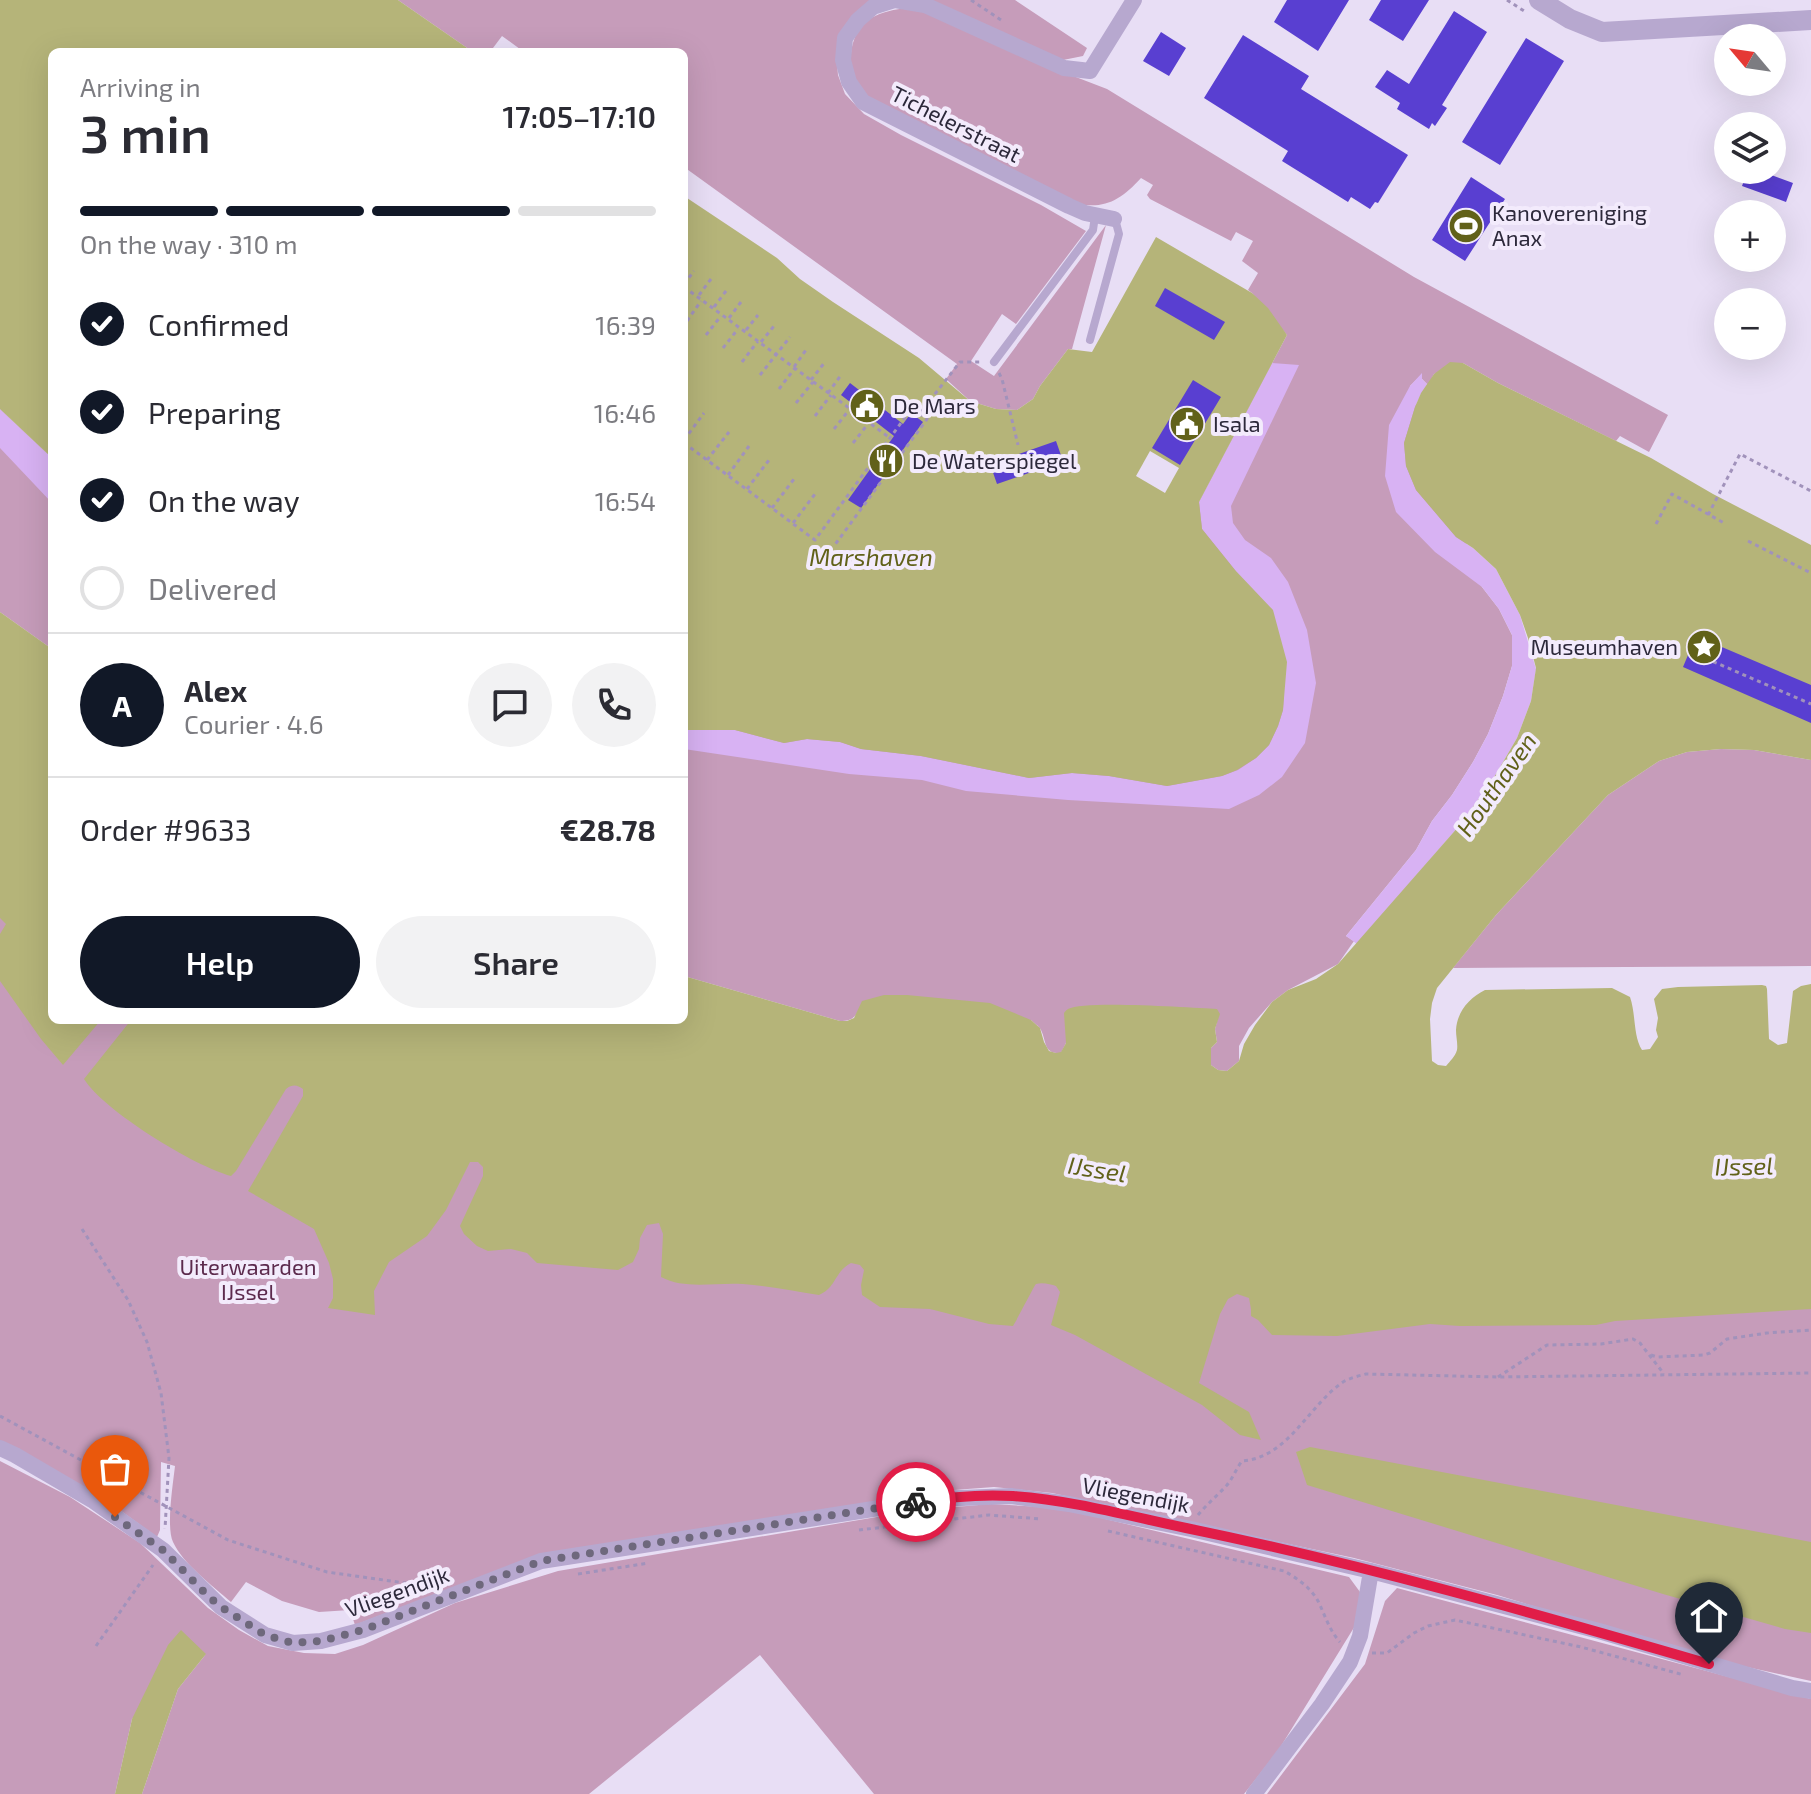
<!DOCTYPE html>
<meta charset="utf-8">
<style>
:root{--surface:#fff;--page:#f2f2f3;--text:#2b2b33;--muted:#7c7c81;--line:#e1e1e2;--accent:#111827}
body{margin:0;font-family:"Exo 2",sans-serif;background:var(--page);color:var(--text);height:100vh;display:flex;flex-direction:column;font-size:30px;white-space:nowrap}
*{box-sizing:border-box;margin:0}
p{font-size:26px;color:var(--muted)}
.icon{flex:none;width:44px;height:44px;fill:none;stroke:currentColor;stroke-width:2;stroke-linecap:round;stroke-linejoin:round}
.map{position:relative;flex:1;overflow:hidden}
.sheet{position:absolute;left:48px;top:48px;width:640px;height:976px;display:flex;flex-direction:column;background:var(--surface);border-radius:12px;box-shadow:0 8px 32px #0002}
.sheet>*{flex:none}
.needle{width:52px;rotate:299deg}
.controls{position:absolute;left:1714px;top:24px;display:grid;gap:16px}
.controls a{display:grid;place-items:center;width:72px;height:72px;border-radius:50%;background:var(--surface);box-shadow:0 8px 32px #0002;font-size:40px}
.pin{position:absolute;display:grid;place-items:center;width:68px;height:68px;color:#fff;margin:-82px -34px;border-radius:50% 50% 50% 0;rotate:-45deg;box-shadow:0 0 8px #0007}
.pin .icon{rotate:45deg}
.courier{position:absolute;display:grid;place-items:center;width:80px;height:80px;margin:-40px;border:6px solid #e11d48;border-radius:50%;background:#fff;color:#222;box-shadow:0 2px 10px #0007}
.head em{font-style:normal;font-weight:600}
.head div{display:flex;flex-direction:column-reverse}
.head{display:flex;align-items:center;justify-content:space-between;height:136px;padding:0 32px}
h1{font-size:52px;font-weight:600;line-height:60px}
.bar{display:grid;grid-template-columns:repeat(4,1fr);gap:12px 8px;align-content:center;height:96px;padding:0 32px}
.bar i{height:10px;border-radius:6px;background:var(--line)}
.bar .active{background:var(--accent)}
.bar p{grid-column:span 4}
.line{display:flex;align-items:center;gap:20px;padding:0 32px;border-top:2px solid var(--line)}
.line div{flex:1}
.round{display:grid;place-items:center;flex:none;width:84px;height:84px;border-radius:42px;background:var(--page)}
ol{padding:0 32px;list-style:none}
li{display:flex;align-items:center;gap:24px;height:88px}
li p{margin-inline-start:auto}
li .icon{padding:8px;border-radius:50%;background:var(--accent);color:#fff;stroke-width:4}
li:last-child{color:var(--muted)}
li i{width:44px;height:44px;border:4px solid var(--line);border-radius:50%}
.cta{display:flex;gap:16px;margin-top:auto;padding:16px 32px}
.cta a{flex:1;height:92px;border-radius:48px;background:var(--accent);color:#fff;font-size:32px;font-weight:600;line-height:92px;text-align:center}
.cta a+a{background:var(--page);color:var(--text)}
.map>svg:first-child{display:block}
.green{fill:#c69cba}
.sand{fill:#d8b2f3}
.water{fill:#b5b479}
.pier{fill:#e8def5}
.building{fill:#593fd1}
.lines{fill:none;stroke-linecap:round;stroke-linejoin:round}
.path{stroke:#a192bb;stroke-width:3;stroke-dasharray:4 4;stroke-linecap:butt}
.service{stroke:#b7a8cf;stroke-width:8}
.minor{stroke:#b7a8cf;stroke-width:16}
.tertiary{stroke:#b7a8cf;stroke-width:20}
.done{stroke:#6e687c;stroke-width:8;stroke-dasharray:0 14.4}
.route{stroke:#e11d48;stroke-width:10}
.labels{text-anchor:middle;stroke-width:8;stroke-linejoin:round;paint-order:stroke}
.street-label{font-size:22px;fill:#2d293b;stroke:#f3ebfc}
.poi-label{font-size:22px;fill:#2d293b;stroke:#f3ebfc;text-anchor:start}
.park-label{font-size:22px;fill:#5c2a4d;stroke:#f3ebfc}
.water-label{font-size:24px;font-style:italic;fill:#616119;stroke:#f3ebfc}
</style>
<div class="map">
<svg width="1811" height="1794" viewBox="0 0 1811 1794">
<rect width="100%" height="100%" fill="#e8def5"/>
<path class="green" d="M398,0H874L842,32L836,52L838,75L845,94L864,114L901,135L1041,205L1086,231L1016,324L1002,314L971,361L994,376L1106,225L1072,349H1068L1040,386L1033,399L1017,410L996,409L970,401L946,379L957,364L684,167V52H524L502,36L490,52H473Z
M927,0H1015L1087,48L1083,56L1063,60Z
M907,8L923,12L1029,59L1107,89L1414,277L1668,415L1649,452L1620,436L1616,441L1498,383L1463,363L1434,374L1428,385L1422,379V374L1410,386L1482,587L1499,609L1512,635V666L1503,696L1488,734L1473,762L1452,795L1432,821L1416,850L1346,936L1354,941L1338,964L1288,990L1272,1002L1249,1028L1239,1046V1061L1227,1071L1218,1070L1211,1065V1048L1217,1042L1215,1029L1219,1014L1066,1043L1061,1053C1043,1054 1047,1042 1041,1030C1039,1026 1034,1023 1031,1020L859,1010C854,1019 850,1021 840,1021L684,976V730L1199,502L1287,335L1252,293L1248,290L1258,273L1242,261L1253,241L1236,232L1231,241L1150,199L1147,195L1153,185L1141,178C1120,201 1104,210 1073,203L871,101C866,93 857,84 853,75C847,56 853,28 871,18C882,12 895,9 907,8Z
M0,409L52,458V649L0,612Z
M1721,749L1754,750L1811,760V966L1453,968L1496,915L1608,795L1659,761L1687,752Z
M0,912L4,916L52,1020H185L1811,1300V1681L1747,1667L1639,1638L1497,1595L1354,1558L1052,1493L994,1487L954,1490L833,1508L494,1572L355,1625L350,1610L319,1612L282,1601L246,1582L231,1602C213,1586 183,1564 173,1542C166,1527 173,1484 175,1466L161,1462L160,1530L157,1537L106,1500L0,1443Z
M0,1461L70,1497L140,1543L208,1608L239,1630L268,1646L304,1653L335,1654L363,1645L455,1603L558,1571L918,1510L991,1504L1059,1508L1349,1577L1360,1592L1358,1621L1278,1751L1244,1794H874L760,1655L589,1794H142L178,1689L206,1654L132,1719L115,1794H0Z
M1397,1588L1811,1699V1794H1267L1365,1664L1385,1601Z"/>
<path class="sand" d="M1272,363L1299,365L1231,506L1233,523L1245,540L1271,558L1288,582L1307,630L1316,683L1305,743L1282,777L1259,795L1229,809L1068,800L966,791L922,780L849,774L684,749V730H735L784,743L807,739L840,742L861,749L921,756L1029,778L1072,773L1109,776L1167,786L1222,776L1238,770L1256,758L1269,745L1278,726L1283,710L1284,691L1235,570L1202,529L1199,502Z
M1422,373V379L1428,385L1421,394L1415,407L1404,443L1406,466L1416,490L1456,537L1473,548L1496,569L1520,615L1536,669L1531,701L1517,738L1492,781L1459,826L1357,944L1346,936L1416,850L1432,821L1452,795L1473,762L1488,734L1503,696L1512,666V635L1499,609L1482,587L1435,552L1396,512L1385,476L1389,425L1410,386Z
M0,409L52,458V503L0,448Z"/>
<path class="water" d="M0,0H398L473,52H52V458L0,409Z
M684,196L777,258L800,279L833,302L919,358L970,401L996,409L1017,410L1033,399L1040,386L1068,349L1092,352L1156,237L1252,293L1268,308L1287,335L1199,502L1202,529L1235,570L1273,610L1287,662L1283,710L1278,726L1269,745L1256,758L1237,770L1222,776L1167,786L1109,776L1072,773L1029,778L921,756L861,749L840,742L807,739L784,743L735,730H684Z
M1450,362L1463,363L1498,383L1651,458L1713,494L1811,545V760L1754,750L1721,749L1687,752L1659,761L1608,795L1496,915L1437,988L1432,1003L1430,1019L1432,1061L1438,1065L1446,1066C1450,1061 1455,1057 1457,1050C1458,1044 1456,1037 1456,1030C1457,1012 1469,998 1485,990L1612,988L1630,997C1636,1014 1633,1036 1642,1050L1650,1049L1658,1037L1656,1030L1658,1018L1654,999L1662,989L1678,987L1762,985L1766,986L1767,989L1769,1039L1778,1045L1787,1043L1793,991L1801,986L1811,984V1309L1615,1321L1596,1325L1460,1326L1430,1324L1337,1336L1272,1335L1258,1320L1251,1316V1309L1249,1298L1237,1294L1228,1299L1220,1314L1199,1383L1249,1412L1261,1440L1240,1435L1202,1405L1075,1335L1051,1325L1060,1292L1056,1286C1051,1284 1042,1282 1036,1284C1034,1286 1017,1320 1013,1326L989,1324L930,1309L880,1307L862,1295L861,1285L864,1270L860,1265L851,1263C834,1272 837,1287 819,1295C794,1291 768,1286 743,1284C716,1282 685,1290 661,1277L663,1234L659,1223L647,1225L640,1238L639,1249L633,1262L618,1270L537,1263L527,1253L511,1249L488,1251L477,1246L464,1234L460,1226L483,1176V1167L478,1162H470L446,1210L427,1236L389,1262L374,1291L375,1315L328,1308L333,1298V1279L329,1263L314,1229L248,1191L303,1096V1089C297,1085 293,1084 286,1089L236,1171L231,1176C194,1166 104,1111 84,1079L131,1020H684V976L840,1021H847L854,1018L862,1001L884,995H907L990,1003L1031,1020L1040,1028L1044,1042L1049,1051L1056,1053L1061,1052L1066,1043L1064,1013C1065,1012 1066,1010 1068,1009C1084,1000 1193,1008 1217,1009L1220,1014L1215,1029L1217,1042L1211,1048V1065L1218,1070L1227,1071L1239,1061L1244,1044L1255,1025L1272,1002L1288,990L1316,979L1338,964L1459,826L1492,781L1517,738L1531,701L1536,668L1528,638L1520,615L1496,569L1473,548L1456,537L1416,490L1406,466L1404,443L1415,407L1421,393L1434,374Z
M0,612L52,649V1020H101L63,1065L41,1039L0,981V934L6,924L0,918Z
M1310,1447L1811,1542V1633L1785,1629L1663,1594L1307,1485L1296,1452Z
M181,1630L206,1654L178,1689L142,1794H115L132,1719L168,1645Z"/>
<path class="pier" d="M1150,451L1179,468L1165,493L1136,476Z"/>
<path class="building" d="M1287,0H1349L1318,51L1274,22Z
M1381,0H1429L1403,41L1369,20Z
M1454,11L1487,32L1442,105L1447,108L1435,126L1432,123L1429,129L1397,109L1400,103L1375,87L1387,70L1409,84Z
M1161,32L1186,48L1169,76L1143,61Z
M1243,35L1309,76L1301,89L1408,155L1378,203L1375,202L1370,209L1351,197L1348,202L1282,161L1288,151L1204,98Z
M1526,38L1564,61L1500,165L1462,142Z
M1748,170H1758L1793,183L1786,202L1742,186Z
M1471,177L1505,199L1465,261L1432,240Z
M1165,288L1225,322L1214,340L1155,306Z
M1193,380L1221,397L1180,465L1152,448Z
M850,383L903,424L911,413L923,422L861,508L848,500L894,436L841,395Z
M1056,441L1063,461L997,484L990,464Z
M1696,636L1811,685V723L1683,667Z"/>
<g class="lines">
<path class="path" d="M971,0L1001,20
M1507,0L1524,11
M684,284L694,271
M684,287L890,438
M699,295L711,279
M714,307L726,291
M729,318L741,302
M687,321L701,301
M746,330L758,315
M706,335L721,316
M761,342L774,326
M723,348L738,329
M742,362L758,341
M794,367L806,350
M999,373L1002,379L1018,445
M760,375L790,337
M811,380L825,362
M779,389L795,368
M828,393L841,375
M684,400L685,399
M796,403L813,382
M920,413L960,362H982
M815,416L831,395
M834,429L849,410
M684,440L704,413
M684,443L815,540L912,408L927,419L834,546
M853,443L868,424
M707,460L729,432
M728,475L749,446
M747,489L769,460
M772,508L794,479
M1708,515L1740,454L1811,491
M793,523L815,494
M1656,524L1672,494L1724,523
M1748,541L1811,573
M1691,652L1811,704
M82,1229L128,1300L147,1342L161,1393L169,1458L165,1529
M1651,1355L1657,1357L1704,1355L1710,1353L1727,1339L1767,1333L1811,1330
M1498,1377L1547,1345L1601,1344L1633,1339L1640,1343L1664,1374
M0,1416L228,1540L327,1572L412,1584L435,1583
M1198,1515C1207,1504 1218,1495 1227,1485C1233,1478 1236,1469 1242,1461C1288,1458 1308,1406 1343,1382C1350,1378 1358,1376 1366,1374L1498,1377L1811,1373
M859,1530L989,1515L1042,1519
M1108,1531L1284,1571C1297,1578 1311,1588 1318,1601C1325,1615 1329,1630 1340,1642
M578,1574L649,1563
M96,1646L153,1565
M1372,1653H1387L1414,1633L1428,1626L1455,1620L1581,1647L1684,1675"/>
<path class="service" d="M1090,340L1119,234L1115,219
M994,362L1093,230L1095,216"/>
<path class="minor" d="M1114,219L1085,213L1069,206L863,102L849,82L843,60L845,38L858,20L873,7L895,0L925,5L1064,68L1090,71L1134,0
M0,1448L15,1455L92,1500L163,1550L221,1607L265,1635L293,1643L321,1641L363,1630L541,1561L937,1499L1011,1496L1069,1504L1191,1529L1371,1571L1599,1631L1792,1688L1811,1691
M1254,1794L1322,1704L1350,1662L1360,1636L1371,1571"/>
<path class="tertiary" d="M1539,0L1570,19L1602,32L1811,20"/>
</g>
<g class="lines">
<path class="done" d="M115,1517L163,1550L209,1597L221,1607L265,1635L293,1643L321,1641L363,1630L541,1561L916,1502"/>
<path class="route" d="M916,1502C948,1497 981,1494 1013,1496C1071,1500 1129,1516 1186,1528C1362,1564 1537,1614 1709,1664"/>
</g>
<defs>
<symbol id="stadium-disc" viewBox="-11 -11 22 22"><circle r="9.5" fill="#616119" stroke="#f3ebfc"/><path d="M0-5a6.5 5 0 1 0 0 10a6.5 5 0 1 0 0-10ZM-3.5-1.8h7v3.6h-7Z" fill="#fff"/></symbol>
<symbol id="civic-disc" viewBox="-11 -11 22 22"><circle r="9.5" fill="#616119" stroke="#f3ebfc"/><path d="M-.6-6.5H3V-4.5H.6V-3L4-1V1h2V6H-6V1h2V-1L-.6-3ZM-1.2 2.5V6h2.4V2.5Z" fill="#fff"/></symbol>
<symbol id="restaurant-disc" viewBox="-11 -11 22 22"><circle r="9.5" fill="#616119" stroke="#f3ebfc"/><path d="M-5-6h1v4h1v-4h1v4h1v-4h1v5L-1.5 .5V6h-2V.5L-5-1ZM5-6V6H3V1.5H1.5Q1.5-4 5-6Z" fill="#fff"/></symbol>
<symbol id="sight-disc" viewBox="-11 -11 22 22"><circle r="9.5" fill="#616119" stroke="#f3ebfc"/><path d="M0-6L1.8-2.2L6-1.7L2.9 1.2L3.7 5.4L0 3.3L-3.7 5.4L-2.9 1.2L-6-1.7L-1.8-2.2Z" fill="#fff"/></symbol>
</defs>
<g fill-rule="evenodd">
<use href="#stadium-disc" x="1446" y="206" width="40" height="40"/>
<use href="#civic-disc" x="847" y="386" width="40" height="40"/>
<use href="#civic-disc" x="1167" y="404" width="40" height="40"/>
<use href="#restaurant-disc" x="866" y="441" width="40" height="40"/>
<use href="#sight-disc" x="1684" y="627" width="40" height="40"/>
</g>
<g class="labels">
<g class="street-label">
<text transform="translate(956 124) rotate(27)" y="8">Tichelerstraat</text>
<text transform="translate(1136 1495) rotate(11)" y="8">Vliegendijk</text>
<text transform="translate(397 1592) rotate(-20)" y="8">Vliegendijk</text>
</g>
<g class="poi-label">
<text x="1492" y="221">Kanovereniging<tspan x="1492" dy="25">Anax</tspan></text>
<text x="893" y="414">De Mars</text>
<text x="1213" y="432">Isala</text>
<text x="912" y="469">De Waterspiegel</text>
<text x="1678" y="655" text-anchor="end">Museumhaven</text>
</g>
<g class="park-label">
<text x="248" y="1275">Uiterwaarden<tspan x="248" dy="25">IJssel</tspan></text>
</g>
<g class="water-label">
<text x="871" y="566">Marshaven</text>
<text transform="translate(1497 785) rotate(-55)" y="8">Houthaven</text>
<text transform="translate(1744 1167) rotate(-1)" y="8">IJssel</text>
<text transform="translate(1097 1170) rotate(9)" y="8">IJssel</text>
</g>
</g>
</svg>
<div class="controls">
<a><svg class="needle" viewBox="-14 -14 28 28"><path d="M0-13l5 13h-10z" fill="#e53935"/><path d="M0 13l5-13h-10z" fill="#7c7c81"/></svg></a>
<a><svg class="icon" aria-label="layers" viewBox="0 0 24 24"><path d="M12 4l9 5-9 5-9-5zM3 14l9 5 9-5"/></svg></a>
<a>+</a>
<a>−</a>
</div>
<div class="pin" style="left:115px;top:1517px;background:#ea580c"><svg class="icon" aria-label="bag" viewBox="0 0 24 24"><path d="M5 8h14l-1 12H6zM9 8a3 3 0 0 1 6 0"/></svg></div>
<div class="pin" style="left:1709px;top:1664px;background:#1f2937"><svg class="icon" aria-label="home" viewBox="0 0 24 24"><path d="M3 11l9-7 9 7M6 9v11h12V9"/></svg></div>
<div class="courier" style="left:916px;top:1502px"><svg class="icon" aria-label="bike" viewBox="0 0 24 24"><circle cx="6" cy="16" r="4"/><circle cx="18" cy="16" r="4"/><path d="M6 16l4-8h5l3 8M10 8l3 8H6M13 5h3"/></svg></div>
<section class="sheet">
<div class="head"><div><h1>3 min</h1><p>Arriving in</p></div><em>17:05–17:10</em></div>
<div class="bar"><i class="active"></i><i class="active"></i><i class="active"></i><i></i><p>On the way · 310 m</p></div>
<ol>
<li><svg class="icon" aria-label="check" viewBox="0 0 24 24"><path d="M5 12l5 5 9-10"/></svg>Confirmed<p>16:39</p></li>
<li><svg class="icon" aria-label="check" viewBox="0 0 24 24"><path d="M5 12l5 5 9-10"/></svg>Preparing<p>16:46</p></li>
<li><svg class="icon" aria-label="check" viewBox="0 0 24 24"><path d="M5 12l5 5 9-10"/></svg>On the way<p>16:54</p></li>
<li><i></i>Delivered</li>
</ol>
<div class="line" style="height:144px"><b class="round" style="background:var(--accent);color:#fff">A</b><div><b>Alex</b><p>Courier · 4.6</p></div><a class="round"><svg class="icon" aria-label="chat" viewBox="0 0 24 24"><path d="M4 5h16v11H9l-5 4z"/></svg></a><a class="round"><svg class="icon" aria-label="phone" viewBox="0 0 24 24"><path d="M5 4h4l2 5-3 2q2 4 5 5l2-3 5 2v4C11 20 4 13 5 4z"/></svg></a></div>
<div class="line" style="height:104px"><div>Order #9633</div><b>€28.78</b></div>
<div class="cta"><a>Help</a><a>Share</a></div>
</section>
</div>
